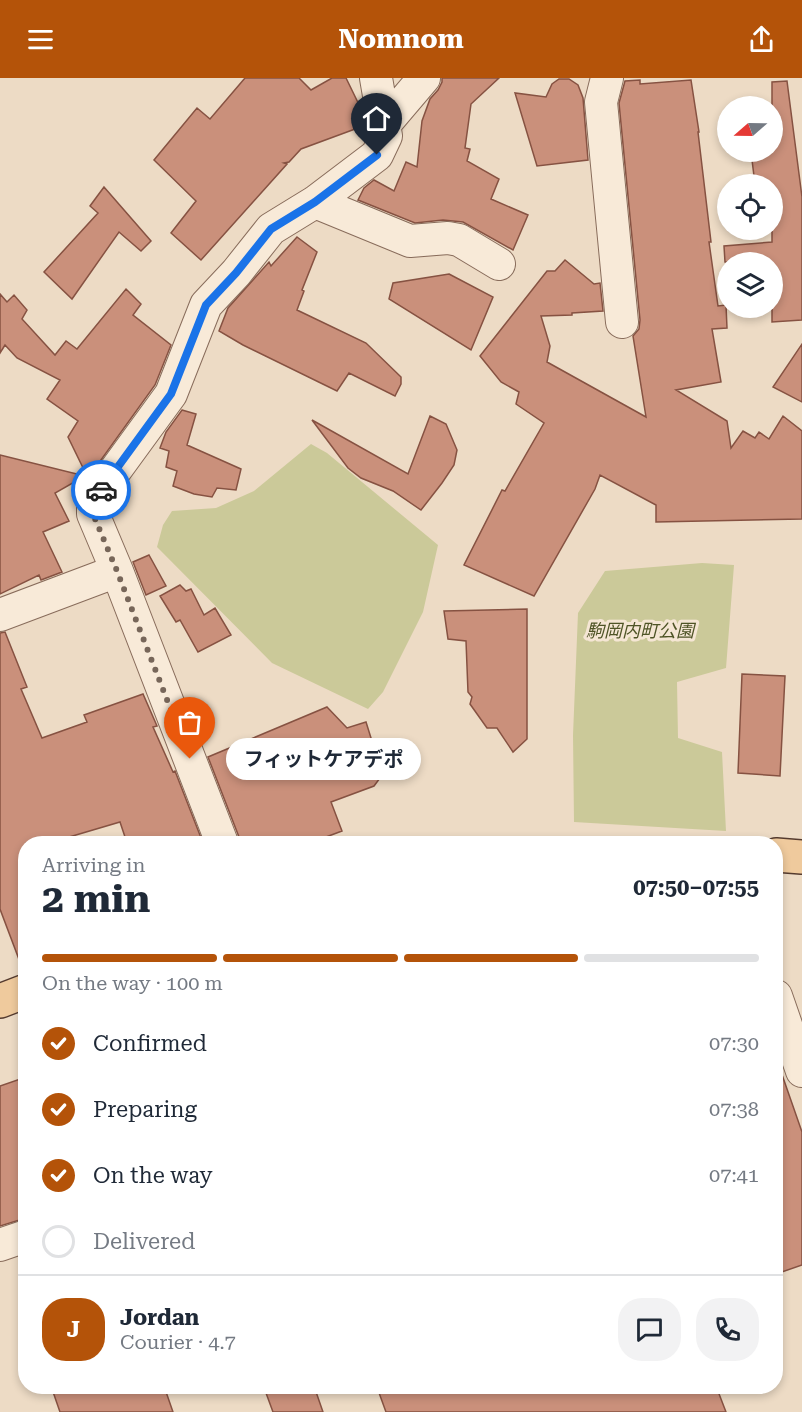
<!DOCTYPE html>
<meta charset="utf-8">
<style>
:root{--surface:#fff;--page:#f2f2f3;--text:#1f2937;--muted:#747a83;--line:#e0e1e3;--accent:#b45309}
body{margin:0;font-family:"Roboto Serif","Noto Sans JP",serif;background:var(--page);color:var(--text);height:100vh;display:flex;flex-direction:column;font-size:22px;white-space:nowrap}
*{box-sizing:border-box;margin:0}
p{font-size:20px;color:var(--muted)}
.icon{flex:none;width:33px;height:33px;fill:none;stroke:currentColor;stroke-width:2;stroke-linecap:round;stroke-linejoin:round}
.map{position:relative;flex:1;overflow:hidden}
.drawer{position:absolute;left:18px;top:758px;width:765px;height:558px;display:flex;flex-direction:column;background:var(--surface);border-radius:24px;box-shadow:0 3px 9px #0003}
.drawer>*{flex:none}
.needle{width:39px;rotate:250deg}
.tools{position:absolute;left:717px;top:18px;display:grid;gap:12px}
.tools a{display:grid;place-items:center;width:66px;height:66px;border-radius:50%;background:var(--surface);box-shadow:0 3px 9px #0003;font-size:30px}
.pin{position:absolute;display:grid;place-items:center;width:51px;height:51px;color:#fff;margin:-62px -26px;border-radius:50% 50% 50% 0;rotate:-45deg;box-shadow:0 0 6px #0007}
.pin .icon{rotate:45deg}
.courier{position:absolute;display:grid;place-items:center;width:60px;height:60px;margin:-30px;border:4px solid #1a73e8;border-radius:50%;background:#fff;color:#222;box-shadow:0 2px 8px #0007}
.bubble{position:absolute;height:42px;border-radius:21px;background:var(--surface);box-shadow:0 3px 9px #0003;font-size:20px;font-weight:700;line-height:42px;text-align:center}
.headline em{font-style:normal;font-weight:700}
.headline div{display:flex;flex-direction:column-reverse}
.headline{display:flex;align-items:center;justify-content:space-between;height:102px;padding:0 24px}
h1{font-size:39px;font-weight:700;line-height:45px}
.bar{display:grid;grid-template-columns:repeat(4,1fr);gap:9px 6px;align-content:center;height:72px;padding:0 24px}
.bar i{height:8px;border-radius:4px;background:var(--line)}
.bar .current{background:var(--accent)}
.bar p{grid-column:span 4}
.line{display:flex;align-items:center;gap:15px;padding:0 24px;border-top:2px solid var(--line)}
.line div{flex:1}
.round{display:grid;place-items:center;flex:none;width:63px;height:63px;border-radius:24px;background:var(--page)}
ol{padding:0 24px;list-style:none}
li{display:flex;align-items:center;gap:18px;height:66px}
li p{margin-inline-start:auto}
li .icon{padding:6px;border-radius:50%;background:var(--accent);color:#fff;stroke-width:4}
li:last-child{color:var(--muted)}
li i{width:33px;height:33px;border:3px solid var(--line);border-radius:50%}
header{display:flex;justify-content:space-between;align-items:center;height:78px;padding:0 24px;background:var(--accent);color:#fff;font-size:27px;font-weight:700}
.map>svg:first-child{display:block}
.green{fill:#cbc999}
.building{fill:#ca907b;stroke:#865242;stroke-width:1.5}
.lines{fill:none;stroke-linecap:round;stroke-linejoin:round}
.minor-casing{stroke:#886c5b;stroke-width:34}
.major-casing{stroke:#553b2f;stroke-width:36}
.minor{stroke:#f8ead8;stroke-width:32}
.major{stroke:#efca9d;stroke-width:33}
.done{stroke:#776659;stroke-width:6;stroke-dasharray:0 10.8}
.route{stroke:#1a73e8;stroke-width:8}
.labels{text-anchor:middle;stroke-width:6;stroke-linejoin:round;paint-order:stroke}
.park-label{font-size:18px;font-style:italic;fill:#4f5426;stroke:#f5e6d4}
</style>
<header><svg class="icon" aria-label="menu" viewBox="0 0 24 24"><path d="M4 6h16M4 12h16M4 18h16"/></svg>Nomnom<svg class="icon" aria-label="share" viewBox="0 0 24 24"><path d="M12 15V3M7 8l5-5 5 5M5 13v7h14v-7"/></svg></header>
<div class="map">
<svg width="802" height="1334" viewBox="0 0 802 1334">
<rect width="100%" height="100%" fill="#eddbc5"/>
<path class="green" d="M311,366L327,375L438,467L423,534L383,614L368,631L272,585L157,469L163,447L172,433L216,430L254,413Z
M702,485L734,487L726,590L677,604L678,660L722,674L726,753L574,744L573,657L578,535L605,493Z"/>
<path class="building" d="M245,0H299L311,12L332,0H346L364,37L366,47L301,71L289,84L284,85L287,86L201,182L171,155L196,123L154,82L197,30L210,41Z
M442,0H499L471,26L465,70L470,71L467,83L499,101L491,121L528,137L513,172L463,144L443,142L415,145L358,122L364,110L374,102L394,113L406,84L417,89L422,43L430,21L438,12L442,4Z
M559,1H569L578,7L583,20L588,82L537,88L515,15L546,19L552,6Z
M640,2V6L691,2L699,54H698L711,164H709L718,228L726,227L727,250L712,251L721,304L676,312L727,343L731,370L743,353L755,360L759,354L769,361L783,338L802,353V441L656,444V427L600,397L595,411L534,518L464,487L502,412L505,413L544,345L516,326L519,314L501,304L480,278L547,193H555L565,182L594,206L600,205L603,233L572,235V237L541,238L550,268L547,284L646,339L633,258L639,251L640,242L619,25L625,3Z
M787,3L802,119V242L772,244V184H725L724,168L772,164V106H755L751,74H772V4Z
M104,109L151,163L141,173L119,154L72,221L44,194L98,135L90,128Z
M297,159L317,174L302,212L304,213L297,232L366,265L401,299V306L395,318L349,295L337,313L243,267L219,253L228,230L269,184L271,188Z
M449,196L493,219L471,272L389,221L393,205Z
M126,211L141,226L133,237L171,267L155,307L88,400L68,359L78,343L47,321L60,302L17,280L5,267L0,275V216L7,224L14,217L27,232L22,241L55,277L66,263L77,271Z
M802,266V324L773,309Z
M182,332L196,336L187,367L241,391L236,412L217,410L212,419L194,416L173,408L177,393L166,389L169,373L160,370L166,354Z
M430,338L446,346L457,372L454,387L442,405L421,432L393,413L361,400L348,390L312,342L408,396Z
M0,377L85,398L55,415L69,443L43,454L62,494L41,502L39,497L0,516Z
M149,477L166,508L146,517L133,484Z
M180,507L186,513L191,511L204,537L215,530L231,557L198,574L180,542L176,544L160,518Z
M527,531V661L513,674L497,650H487L470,626L472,619L468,614L466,563L448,561L444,533Z
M5,554L27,609L21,611L42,660L87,644L84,637L143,616L157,648L153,649L173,694L175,693L203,765H127L120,744L49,765H26V892H23L0,831V555Z
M742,596L785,598L780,698L738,695Z
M327,629L347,650L366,644L381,692L380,700L374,708L331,724L342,753L310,765H240L239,759L208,679Z
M779,988L802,1054V1187L776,1196V989Z
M26,999V1140L0,1148V1008Z
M51,1308H164L173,1334H60Z
M285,1308H314L323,1334H273L266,1315Z
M390,1308H716L726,1334H386L378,1312Z"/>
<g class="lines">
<defs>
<path id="minor" d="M607,0L601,24L622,244
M384,47L424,0
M315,124L410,163L448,160L459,162L499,186
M0,537L117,493
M222,765L117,493L93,436V423L171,316L206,227L236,195L271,151L315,124L377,77L386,58L376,0
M776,918L802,993
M0,1167L26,1158"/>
<path id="major" d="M776,777L802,779
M0,923L26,913"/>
</defs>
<use href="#minor" class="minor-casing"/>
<use href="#major" class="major-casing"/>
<use href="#minor" class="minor"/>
<use href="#major" class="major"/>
</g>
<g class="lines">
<path class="done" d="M101,412L93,423V436L117,493L190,681"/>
<path class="route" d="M101,412L171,316L206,227L236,195L271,151L315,124L377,77"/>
</g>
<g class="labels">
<g class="park-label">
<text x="640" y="559">駒岡内町公園</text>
</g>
</g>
</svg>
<div class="tools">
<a><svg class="needle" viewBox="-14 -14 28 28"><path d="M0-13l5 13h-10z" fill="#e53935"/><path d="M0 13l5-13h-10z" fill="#747a83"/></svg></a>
<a><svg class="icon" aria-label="locate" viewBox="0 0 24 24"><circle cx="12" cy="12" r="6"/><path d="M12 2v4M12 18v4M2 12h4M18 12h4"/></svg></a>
<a><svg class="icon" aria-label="layers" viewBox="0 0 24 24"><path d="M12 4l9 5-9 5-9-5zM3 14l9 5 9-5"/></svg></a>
</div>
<div class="pin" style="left:190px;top:681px;background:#ea580c"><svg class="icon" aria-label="bag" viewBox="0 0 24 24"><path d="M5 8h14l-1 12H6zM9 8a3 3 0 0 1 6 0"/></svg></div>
<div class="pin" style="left:377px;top:77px;background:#1f2937"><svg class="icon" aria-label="home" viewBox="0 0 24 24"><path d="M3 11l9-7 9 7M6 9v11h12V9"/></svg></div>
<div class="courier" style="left:101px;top:412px"><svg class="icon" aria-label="car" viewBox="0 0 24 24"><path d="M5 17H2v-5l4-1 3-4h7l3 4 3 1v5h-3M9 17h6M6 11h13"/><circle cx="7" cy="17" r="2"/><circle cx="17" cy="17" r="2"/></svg></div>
<div class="bubble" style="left:226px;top:660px;width:195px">フィットケアデポ</div>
<section class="drawer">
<div class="headline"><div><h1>2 min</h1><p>Arriving in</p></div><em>07:50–07:55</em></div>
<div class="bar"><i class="current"></i><i class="current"></i><i class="current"></i><i></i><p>On the way · 100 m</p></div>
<ol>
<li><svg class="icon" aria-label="check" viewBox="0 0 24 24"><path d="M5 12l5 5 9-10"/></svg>Confirmed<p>07:30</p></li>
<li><svg class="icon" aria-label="check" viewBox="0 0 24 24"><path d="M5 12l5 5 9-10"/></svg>Preparing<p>07:38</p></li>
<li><svg class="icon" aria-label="check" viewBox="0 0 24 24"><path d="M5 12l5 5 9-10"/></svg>On the way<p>07:41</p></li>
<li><i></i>Delivered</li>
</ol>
<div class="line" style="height:108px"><b class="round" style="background:var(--accent);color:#fff">J</b><div><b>Jordan</b><p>Courier · 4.7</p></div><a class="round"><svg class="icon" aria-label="chat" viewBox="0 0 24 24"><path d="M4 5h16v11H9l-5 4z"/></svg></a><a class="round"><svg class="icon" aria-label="phone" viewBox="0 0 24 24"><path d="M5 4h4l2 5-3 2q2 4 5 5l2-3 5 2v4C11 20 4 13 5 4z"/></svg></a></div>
</section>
</div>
